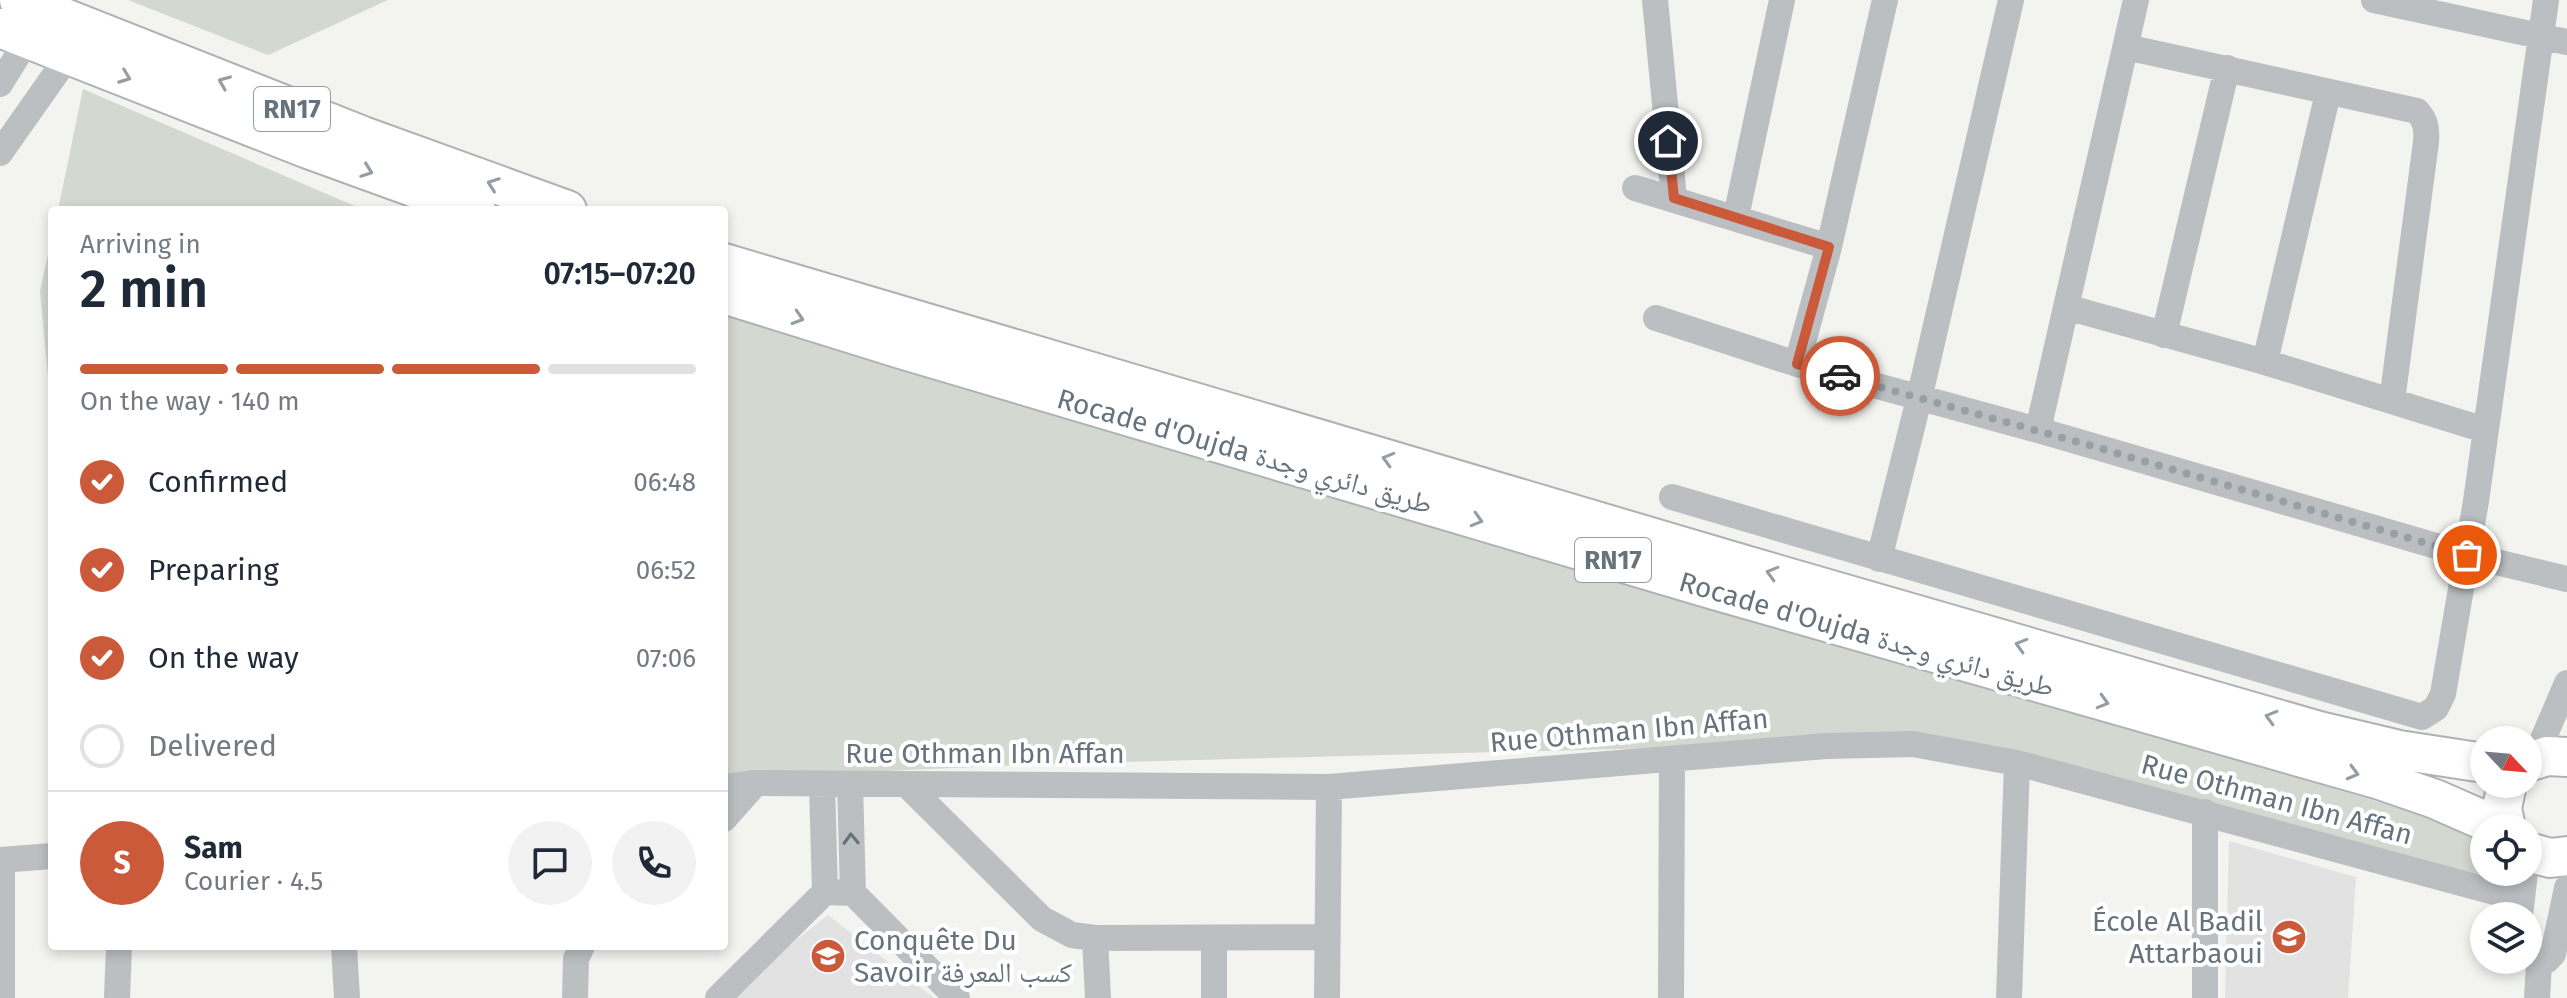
<!DOCTYPE html>
<meta charset="utf-8">
<style>
:root{--surface:#fff;--page:#f2f2f3;--text:#1f2937;--muted:#747a83;--line:#e0e1e3;--accent:#ca5a39}
body{margin:0;font-family:"Fira Sans","Noto Naskh Arabic",sans-serif;background:var(--page);color:var(--text);height:100vh;display:flex;flex-direction:column;font-size:30px;white-space:nowrap}
*{box-sizing:border-box;margin:0}
p{font-size:26px;color:var(--muted)}
.icon{flex:none;width:44px;height:44px;fill:none;stroke:currentColor;stroke-width:2;stroke-linecap:round;stroke-linejoin:round}
.map{position:relative;flex:1;overflow:hidden}
.side{position:absolute;left:48px;top:206px;width:680px;height:744px;display:flex;flex-direction:column;background:var(--surface);border-radius:8px;box-shadow:0 4px 12px #0003}
.side>*{flex:none}
.needle{width:52px;rotate:116deg}
.buttons{position:absolute;left:2470px;top:726px;display:grid;gap:16px}
.buttons a{display:grid;place-items:center;width:72px;height:72px;border-radius:50%;background:var(--surface);box-shadow:0 4px 12px #0003;font-size:40px}
.pin{position:absolute;display:grid;place-items:center;width:68px;height:68px;color:#fff;margin:-34px;border:4px solid #fff;border-radius:50%;box-shadow:0 2px 8px #0007}
.courier{position:absolute;display:grid;place-items:center;width:80px;height:80px;margin:-40px;border:6px solid #ca5a39;border-radius:50%;background:#fff;color:#222;box-shadow:0 2px 10px #0007}
.overview em{font-style:normal;font-weight:600}
.overview div{display:flex;flex-direction:column-reverse}
.overview{display:flex;align-items:center;justify-content:space-between;height:136px;padding:0 32px}
h1{font-size:52px;font-weight:600;line-height:60px}
.bar{display:grid;grid-template-columns:repeat(4,1fr);gap:12px 8px;align-content:center;height:96px;padding:0 32px}
.bar i{height:10px;border-radius:6px;background:var(--line)}
.bar .on{background:var(--accent)}
.bar p{grid-column:span 4}
.line{display:flex;align-items:center;gap:20px;padding:0 32px;border-top:2px solid var(--line)}
.line div{flex:1}
.round{display:grid;place-items:center;flex:none;width:84px;height:84px;border-radius:42px;background:var(--page)}
ol{padding:0 32px;list-style:none}
li{display:flex;align-items:center;gap:24px;height:88px}
li p{margin-inline-start:auto}
li .icon{padding:8px;border-radius:50%;background:var(--accent);color:#fff;stroke-width:4}
li:last-child{color:var(--muted)}
li i{width:44px;height:44px;border:4px solid var(--line);border-radius:50%}
.map>svg:first-child{display:block}
.built{fill:#e1e2e1}
.green{fill:#d3d8d0}
.lines{fill:none;stroke-linecap:round;stroke-linejoin:round}
.highway-casing{stroke:#afb2b4;stroke-width:42}
.minor{stroke:#bbbfc1;stroke-width:26}
.highway{stroke:#fff;stroke-width:38}
.oneway{stroke:#949da4}
.oneway2{stroke:#66737d}
.done{stroke:#97a0a5;stroke-width:8;stroke-dasharray:0 14.4}
.route{stroke:#ca5a39;stroke-width:10}
.labels{text-anchor:middle;stroke-width:8;stroke-linejoin:round;paint-order:stroke}
.shield{fill:#fff;stroke:#949da4;stroke-width:2}
.shield-label{font-size:26px;font-weight:bold;fill:#66737d}
.street-label{font-size:28px;fill:#66737d;stroke:#fff}
.poi-label{font-size:28px;fill:#66737d;stroke:#fff;text-anchor:end}
</style>
<div class="map">
<svg width="2567" height="998" viewBox="0 0 2567 998">
<rect width="100%" height="100%" fill="#f3f3f0"/>
<path class="built" d="M2229,841L2356,877L2348,998H2225Z
M828,915L934,998H723Z"/>
<path class="green" d="M128,0H388L268,55Z
M83,89L357,207L366,210H58Z
M52,236V419L40,291Z
M724,315L2484,833V872H2503L2507,881L1918,741L1047,764L724,778Z"/>
<g class="lines">
<defs>
<path id="highway" d="M19,0L363,136L567,210
M0,28L308,149L476,210
M724,263L1745,565L2319,731L2399,750L2484,763
M724,294L901,349L1711,589L2380,780L2435,799L2501,828
M2528,762L2547,756L2567,757
M2506,828L2502,808L2507,784
M2528,852L2550,858L2567,856"/>
</defs>
<use href="#highway" class="highway-casing"/>
<path class="minor" d="M1655,0L1674,198
M2374,0L2567,42
M2126,47L2417,111C2426,120 2427,130 2426,142L2392,401
M0,84L28,39
M0,153L69,55
M1635,188L1829,247
M1736,217L1782,0
M2066,307L2265,362L2485,430
M1656,318L1797,364L2038,430L2467,555L2567,579
M2164,335L2227,68
M2265,362L2328,93
M1797,364L1829,247L1885,0
M2038,430L2136,0
M1672,497L2422,717L2436,708L2443,694L2476,501L2546,0
M1879,559L1919,399L2011,0
M2535,758L2567,683
M822,784L825,892
M850,784L853,893
M908,786L1042,919L1072,935L1095,938L1098,998
M724,787L756,783L1329,787L1826,746L1913,744L2017,763L2520,899
M2205,812V998
M724,819L756,783
M0,860L52,856
M2,860V998
M2520,916L2525,872
M1095,938L1327,937
M1214,938V998
M344,946L347,998
M2539,963L2546,961L2553,954L2567,888
M117,998L119,946
M575,998L576,959L582,946
M718,998L825,892L853,893L957,998
M1327,998L1329,787
M1671,998L1672,759
M2009,998L2017,763
M2537,998L2539,963"/>
<use href="#highway" class="highway"/>
</g>
<defs><path id="oneway-chevron" d="M-2-3.5L2.5 0L-2 3.5" fill="none" stroke-width="1.6" stroke-linecap="round" stroke-linejoin="round" transform="scale(2)"/></defs>
<g class="oneway">
<use href="#oneway-chevron" transform="translate(125 77) rotate(21)"/>
<use href="#oneway-chevron" transform="translate(224 82) rotate(-158)"/>
<use href="#oneway-chevron" transform="translate(367 171) rotate(20)"/>
<use href="#oneway-chevron" transform="translate(493 184) rotate(-160)"/>
<use href="#oneway-chevron" transform="translate(798 318) rotate(17)"/>
<use href="#oneway-chevron" transform="translate(1388 459) rotate(-164)"/>
<use href="#oneway-chevron" transform="translate(1477 520) rotate(16)"/>
<use href="#oneway-chevron" transform="translate(1772 573) rotate(-164)"/>
<use href="#oneway-chevron" transform="translate(2021 645) rotate(-164)"/>
<use href="#oneway-chevron" transform="translate(2103 702) rotate(16)"/>
<use href="#oneway-chevron" transform="translate(2271 717) rotate(-164)"/>
<use href="#oneway-chevron" transform="translate(2353 773) rotate(15)"/>
</g>
<use class="oneway2" href="#oneway-chevron" transform="translate(851 839) rotate(-92)"/>
<g class="lines">
<path class="done" d="M1840,376L2092,446L2467,555"/>
<path class="route" d="M1668,141L1674,198L1829,247L1797,364L1840,376"/>
</g>
<defs>
<symbol id="school-disc" viewBox="-11 -11 22 22"><circle r="9.5" fill="#ca5a39" stroke="#fff"/><path d="M0-5L7-2L0 1L-7-2ZM-4 1L0 2.5L4 1V4Q0 6-4 4Z" fill="#fff"/></symbol>
</defs>
<g fill-rule="evenodd">
<use href="#school-disc" x="2269" y="917" width="40" height="40"/>
<use href="#school-disc" x="808" y="936" width="40" height="40"/>
</g>
<g class="labels">
<g class="shield">
<rect x="254" y="87" width="76" height="44" rx="6"/>
<rect x="1575" y="538" width="76" height="44" rx="6"/>
</g>
<g class="shield-label">
<text x="292" y="118">RN17</text>
<text x="1613" y="569">RN17</text>
</g>
<g class="street-label">
<text transform="translate(1245 451) rotate(16)" y="10">Rocade d'Oujda طريق دائري وجدة</text>
<text transform="translate(1867 634) rotate(16)" y="10">Rocade d'Oujda طريق دائري وجدة</text>
<text transform="translate(1629 730) rotate(-5)" y="10">Rue Othman Ibn Affan</text>
<text x="985" y="763">Rue Othman Ibn Affan</text>
<text transform="translate(2277 799) rotate(15)" y="10">Rue Othman Ibn Affan</text>
</g>
<g class="poi-label">
<text x="2263" y="931">École Al Badil<tspan x="2263" dy="32">Attarbaoui</tspan></text>
<text x="854" y="950" text-anchor="start">Conquête Du<tspan x="854" dy="32">Savoir كسب المعرفة</tspan></text>
</g>
</g>
</svg>
<div class="buttons">
<a><svg class="needle" viewBox="-14 -14 28 28"><path d="M0-13l5 13h-10z" fill="#e53935"/><path d="M0 13l5-13h-10z" fill="#747a83"/></svg></a>
<a><svg class="icon" aria-label="locate" viewBox="0 0 24 24"><circle cx="12" cy="12" r="6"/><path d="M12 2v4M12 18v4M2 12h4M18 12h4"/></svg></a>
<a><svg class="icon" aria-label="layers" viewBox="0 0 24 24"><path d="M12 4l9 5-9 5-9-5zM3 14l9 5 9-5"/></svg></a>
</div>
<div class="pin" style="left:2467px;top:555px;background:#ea580c"><svg class="icon" aria-label="bag" viewBox="0 0 24 24"><path d="M5 8h14l-1 12H6zM9 8a3 3 0 0 1 6 0"/></svg></div>
<div class="pin" style="left:1668px;top:141px;background:#1f2937"><svg class="icon" aria-label="home" viewBox="0 0 24 24"><path d="M3 11l9-7 9 7M6 9v11h12V9"/></svg></div>
<div class="courier" style="left:1840px;top:376px"><svg class="icon" aria-label="car" viewBox="0 0 24 24"><path d="M5 17H2v-5l4-1 3-4h7l3 4 3 1v5h-3M9 17h6M6 11h13"/><circle cx="7" cy="17" r="2"/><circle cx="17" cy="17" r="2"/></svg></div>
<section class="side">
<div class="overview"><div><h1>2 min</h1><p>Arriving in</p></div><em>07:15–07:20</em></div>
<div class="bar"><i class="on"></i><i class="on"></i><i class="on"></i><i></i><p>On the way · 140 m</p></div>
<ol>
<li><svg class="icon" aria-label="check" viewBox="0 0 24 24"><path d="M5 12l5 5 9-10"/></svg>Confirmed<p>06:48</p></li>
<li><svg class="icon" aria-label="check" viewBox="0 0 24 24"><path d="M5 12l5 5 9-10"/></svg>Preparing<p>06:52</p></li>
<li><svg class="icon" aria-label="check" viewBox="0 0 24 24"><path d="M5 12l5 5 9-10"/></svg>On the way<p>07:06</p></li>
<li><i></i>Delivered</li>
</ol>
<div class="line" style="height:144px"><b class="round" style="background:var(--accent);color:#fff">S</b><div><b>Sam</b><p>Courier · 4.5</p></div><a class="round"><svg class="icon" aria-label="chat" viewBox="0 0 24 24"><path d="M4 5h16v11H9l-5 4z"/></svg></a><a class="round"><svg class="icon" aria-label="phone" viewBox="0 0 24 24"><path d="M5 4h4l2 5-3 2q2 4 5 5l2-3 5 2v4C11 20 4 13 5 4z"/></svg></a></div>
</section>
</div>
